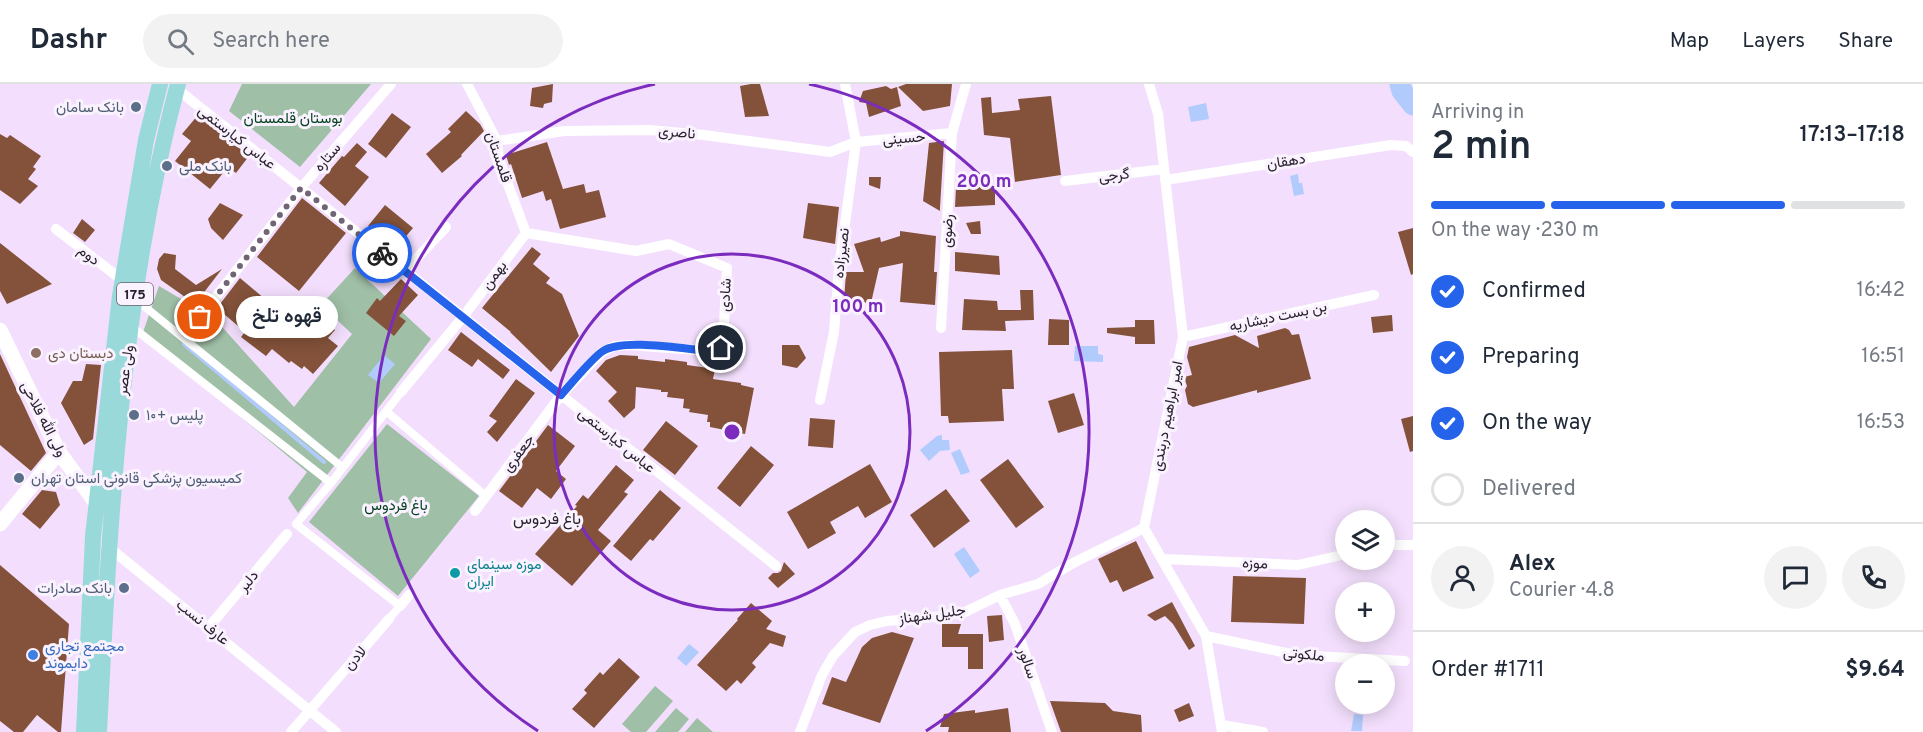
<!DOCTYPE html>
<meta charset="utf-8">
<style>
:root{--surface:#fff;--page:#f2f2f3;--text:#1f2937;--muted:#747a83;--line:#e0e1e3;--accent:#2563eb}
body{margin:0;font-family:Overpass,Vazirmatn,sans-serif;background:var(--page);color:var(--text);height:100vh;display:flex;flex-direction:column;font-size:22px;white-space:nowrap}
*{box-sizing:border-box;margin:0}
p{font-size:20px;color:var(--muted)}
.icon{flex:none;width:33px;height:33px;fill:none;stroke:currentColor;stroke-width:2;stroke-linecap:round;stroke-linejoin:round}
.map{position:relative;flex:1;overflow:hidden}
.details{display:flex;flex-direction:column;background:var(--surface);width:510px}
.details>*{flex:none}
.buttons{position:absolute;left:1335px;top:426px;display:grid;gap:12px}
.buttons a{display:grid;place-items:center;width:60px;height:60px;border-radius:50%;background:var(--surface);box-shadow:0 3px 15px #0003;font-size:30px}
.pin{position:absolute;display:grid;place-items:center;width:51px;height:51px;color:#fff;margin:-26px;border:3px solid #fff;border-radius:50%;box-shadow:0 2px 6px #0007}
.courier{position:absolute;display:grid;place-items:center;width:60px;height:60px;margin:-30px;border:4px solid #2563eb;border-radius:50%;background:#fff;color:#222;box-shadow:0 2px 8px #0007}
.bubble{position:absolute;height:42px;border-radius:21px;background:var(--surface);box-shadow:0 3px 15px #0003;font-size:20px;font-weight:600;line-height:42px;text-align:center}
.head em{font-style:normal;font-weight:600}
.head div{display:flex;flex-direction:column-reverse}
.head{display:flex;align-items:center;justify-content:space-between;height:102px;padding:0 18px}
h1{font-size:39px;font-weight:600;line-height:45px}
.bar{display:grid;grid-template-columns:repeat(4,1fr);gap:9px 6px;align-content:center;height:72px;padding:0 18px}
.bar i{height:8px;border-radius:4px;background:var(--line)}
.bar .on{background:var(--accent)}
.bar p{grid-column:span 4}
.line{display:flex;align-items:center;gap:15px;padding:0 18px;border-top:2px solid var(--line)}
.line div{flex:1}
.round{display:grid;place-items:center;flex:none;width:63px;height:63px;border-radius:32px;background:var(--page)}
ol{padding:0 18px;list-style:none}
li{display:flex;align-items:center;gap:18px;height:66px}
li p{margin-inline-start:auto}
li .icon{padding:6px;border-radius:50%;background:var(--accent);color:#fff;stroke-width:4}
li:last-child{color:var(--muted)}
li i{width:33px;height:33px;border:3px solid var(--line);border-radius:50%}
header{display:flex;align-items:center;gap:36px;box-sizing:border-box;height:84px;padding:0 30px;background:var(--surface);border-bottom:2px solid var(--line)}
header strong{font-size:28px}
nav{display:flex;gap:33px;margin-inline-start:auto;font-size:21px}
.search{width:420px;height:54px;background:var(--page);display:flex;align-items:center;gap:15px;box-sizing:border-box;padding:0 21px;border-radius:33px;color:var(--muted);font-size:22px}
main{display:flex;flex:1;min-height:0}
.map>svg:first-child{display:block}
.green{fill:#9fbfa6}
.water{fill:#b1cbfd}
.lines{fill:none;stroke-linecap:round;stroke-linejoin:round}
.stream{stroke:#b1cbfd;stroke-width:4}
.river{stroke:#b1cbfd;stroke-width:21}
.building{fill:#84523a}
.pedestrian{stroke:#fff;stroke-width:8}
.minor{stroke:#fff;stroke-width:10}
.secondary{stroke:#fff;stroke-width:15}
.primary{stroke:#99d9da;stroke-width:16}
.done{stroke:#706476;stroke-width:6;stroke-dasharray:0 10.8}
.route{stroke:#2563eb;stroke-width:8}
.ring{fill:none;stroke:#7b2cbf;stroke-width:3}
.service-dot{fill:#5c6f8a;stroke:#faf2fe;stroke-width:2}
.education-dot{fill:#8d6e63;stroke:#faf2fe;stroke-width:2}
.culture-dot{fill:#0f9aa8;stroke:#faf2fe;stroke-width:2}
.shop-dot{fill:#3f7fe0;stroke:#faf2fe;stroke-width:2}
.labels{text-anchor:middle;stroke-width:6;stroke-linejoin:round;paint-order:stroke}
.shield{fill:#faf2fe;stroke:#68606c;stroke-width:1.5}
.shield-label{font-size:14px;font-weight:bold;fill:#29222d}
.service-label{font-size:15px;fill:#4e5e75;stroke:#faf2fe;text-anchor:start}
.park-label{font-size:15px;fill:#054320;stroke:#faf2fe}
.street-label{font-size:15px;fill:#29222d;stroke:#faf2fe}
.education-label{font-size:15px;fill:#785e54;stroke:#faf2fe;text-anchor:start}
.culture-label{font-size:15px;fill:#0d838f;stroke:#faf2fe;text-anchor:start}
.shop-label{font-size:15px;fill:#366cbe;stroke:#faf2fe;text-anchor:start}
.neighbourhood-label{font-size:16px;fill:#29222d;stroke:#faf2fe}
.centre{fill:#7b2cbf;stroke:#faf2fe;stroke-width:3}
.ring-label{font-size:18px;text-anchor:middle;font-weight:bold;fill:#7b2cbf;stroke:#faf2fe;stroke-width:6;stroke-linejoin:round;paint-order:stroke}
</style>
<header>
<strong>Dashr</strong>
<div class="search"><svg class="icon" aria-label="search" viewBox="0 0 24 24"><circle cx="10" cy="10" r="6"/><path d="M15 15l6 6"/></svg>Search here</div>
<nav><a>Map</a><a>Layers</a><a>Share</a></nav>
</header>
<main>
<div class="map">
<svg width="1413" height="648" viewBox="0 0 1413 648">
<rect width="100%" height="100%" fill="#f3dffd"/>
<path class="green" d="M242,0H371L300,83L229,27Z
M355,184L431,255L298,429L288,414L307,388L142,251L159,202L215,235L294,323L352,250L321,221Z
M387,340L479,412L398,512L309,438Z
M655,602L673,617L646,648H631L622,640Z
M676,624L689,635L678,648H655Z
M697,634L713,648H685Z"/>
<path class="water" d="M1206,19L1209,35L1191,38L1188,23Z
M1298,90L1299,99H1302L1304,110L1294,112L1290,92Z
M1075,262H1098V270L1103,271V278L1074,277Z
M384,271L395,280L379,299L368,291Z
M942,351V356H949L950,366L940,367L929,377L920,366L937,352Z
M960,365L970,388L961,391L951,369Z
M964,463L980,487L970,494L954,470Z
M689,560L699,568L686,582L677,574Z
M1354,630L1363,631L1362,647H1351Z"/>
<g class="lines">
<path class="stream" d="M184,260L324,378"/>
<path class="river" d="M1400,0L1402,7L1413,21"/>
</g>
<path class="building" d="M553,0L552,18L544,20L543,24L530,22L532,4Z
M751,0H760L769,32L745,33L740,2Z
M906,0H952L950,22L923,27L898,3Z
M886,2L891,5L897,3L901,22L869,33L866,19L859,18L863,7Z
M1051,12L1061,91L1015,98L1010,54L984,51L981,14L991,13L992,29L1020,26L1018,15Z
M466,27L480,40L484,47L461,71L462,72L442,89L426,70L451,48L448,45Z
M392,29L411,43L386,74L368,60Z
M198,31L249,72L236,89L228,83L210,105L175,77L191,57L182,50Z
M0,50L7,54L10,51L41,72L33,83L36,85L28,95L38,102L20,120L0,106Z
M944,57L940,124V127L923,117L929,59Z
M547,58L563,105L584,100L586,109L599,106L606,133L560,145L551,115L546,117L543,107L522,114L511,80L509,81L506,71Z
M357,59L367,68L355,82L369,93L345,122L319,99L342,72L344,73Z
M869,93H881L880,105L869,101Z
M995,102V121L955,123L956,103Z
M302,114L346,149L299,207L257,173Z
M220,119L243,131L223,156L211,144L208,135Z
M808,119L839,123L835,160L803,154Z
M385,121L413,144L396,164L368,142Z
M82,135L95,146L85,158L73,149Z
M980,137L981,150H971L966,139Z
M1413,144V190L1411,191L1398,148Z
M900,147L936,152L934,188H937L935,221L900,218L903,179L879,184L871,219L844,217L846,188H864L854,160L880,153L881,158L900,152Z
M0,159L52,200L7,220L0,207Z
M532,163L541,170L533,180L550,194L546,199L562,210L579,252L551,288L510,248H511L482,224Z
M955,168L999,172L1000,191L955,187Z
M164,169L176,171L175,185L196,201L222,185L195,220L161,196L157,185L159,175Z
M240,194L311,254L324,237L335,246L328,254L338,262L313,290L304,282L302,285L291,277L289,279L272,265L266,272L241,253L245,248L217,224Z
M401,195L418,211L399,232L406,237L394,252L366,229L377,214L380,217Z
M1020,206H1033L1034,236L1005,237L1006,247L962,246L964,215L997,217L998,226H1021Z
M1392,231L1393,247L1373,249L1371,233Z
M1049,235L1069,236V261H1048Z
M1135,236H1154L1155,260H1135V253L1107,249V244L1135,243Z
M1285,244L1289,246L1292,251L1299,250L1311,295L1257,309V306L1193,323L1188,320L1185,306L1187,302L1184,293L1192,291L1187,273L1189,263L1235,251L1259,264L1257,252Z
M461,248L510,286L503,295L478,275L472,283L448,266Z
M782,261H799L806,274L797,284L782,281Z
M1012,266L1014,305H1002L1004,337L949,339L948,332H941L939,268Z
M0,270L46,369L31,387L0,361Z
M620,271L638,272V275L665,278V275L687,278V281L715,285L713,295L741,299V301L754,304L745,350L710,343V338H707L708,331L689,328L690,325L683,324L684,315L667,313L668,308H661V306L636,303L635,324L624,334L608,317L617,308L596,287L606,276Z
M86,280L101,281L93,355L84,361L61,319L73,297H82Z
M516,295L535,309L497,358L487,348L497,337L489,332Z
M1074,309L1084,341L1058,349L1048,317Z
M1413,332V367L1410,368L1401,335Z
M810,334L835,336L833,364L808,362Z
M666,337L698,362L675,391L643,366Z
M548,341L575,362L556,387L566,395L551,415L537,404L522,424L499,407Z
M751,362L774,381L740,423L717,404Z
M1008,375L1044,423L1016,444L980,396Z
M870,380L892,418L865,434L858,422L830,438L836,449L808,465L787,428Z
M616,381L634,396L624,408L628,410L598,446L611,457L572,502L535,470L577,422L575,421L583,411L588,415Z
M946,405L970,437L934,464L910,431Z
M42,406L56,408L60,421L40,445L22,430Z
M660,406L681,424L653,457L650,455L631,477L613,462Z
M1136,457L1154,494L1123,508L1117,496L1110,499L1098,475Z
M784,478L795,490L778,504L768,494L773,489H778L781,487Z
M0,481L69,540L61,648H58L37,631L23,648H14L0,637Z
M1233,492L1306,494L1304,540L1231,538Z
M1172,518L1195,562L1189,566L1173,540L1165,532L1155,537L1147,531Z
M751,519L772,537L766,545L786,552L783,563L770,559L752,579L756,583L741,600L737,596L726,607L697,581L738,536L737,535Z
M1002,531L1004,556L989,558L987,532Z
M942,540H961L958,550H983V585H968V563H942Z
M892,548L914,554L880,639L822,620L832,593L846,598L862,563L872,554Z
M619,574L640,593L594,644L572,625L587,609L584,606L600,588L603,591Z
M1050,617L1105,619L1113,627L1141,631L1142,648H1061Z
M1189,619L1194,632L1179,638L1174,626Z
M1008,624L1011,648H948L949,643H940L944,630L975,626V629Z"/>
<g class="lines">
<path class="pedestrian" d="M134,214L342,383
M131,242L331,399
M386,327L486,412
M389,535L400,522L296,440L331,399L401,308"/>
<path class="minor" d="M467,0L497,57L499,76L526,149
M1149,0L1158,30L1183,253L1144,444L1206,552L1222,648
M177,5L776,482
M497,57L564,47L650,46L704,51L830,68L856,58L952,49
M1165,96L1391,61L1406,62L1413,68
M1065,97L1164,85
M56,145L122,196
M405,187L446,143
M200,233L301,104L391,0
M941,244L952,49L966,0
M1183,253L1374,211
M401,308L463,233L526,149
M820,316L834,248L839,184L856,58L845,0
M475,427L561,311L602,268L615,262L629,261L710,267L721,264L723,259L727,184L669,160L636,167L526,149
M106,461L336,648
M1384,461H1413
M1164,475L1298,481L1346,470
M1000,511L1015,540L1052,648
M400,522L409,511
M209,543L287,450
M1206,552L1296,571L1405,577
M1222,641L1263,648
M291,648L389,535
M800,648L822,591L833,572L855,548L870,541L887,537L943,532L965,528L1000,511L1038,500L1075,478L1144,444"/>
<path class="secondary" d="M0,246L59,368L96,419L105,421
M0,440L59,368"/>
<path class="primary" d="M84,648L93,452L120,212L146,56L160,0
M99,648C110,430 121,211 178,0"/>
</g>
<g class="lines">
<path class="done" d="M200,233L301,104L382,169"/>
<path class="route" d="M382,169L561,311C571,300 592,274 603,267C623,254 684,265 710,267L721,264"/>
</g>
<g class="ring">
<circle cx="732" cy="348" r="178"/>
<path d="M538 647A356 356 0 0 1 655 0M809 0A356 356 0 0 1 926 647"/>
</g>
<g class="service-dot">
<circle cx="136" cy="23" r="6"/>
<circle cx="167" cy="82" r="6"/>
<circle cx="134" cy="331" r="6"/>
<circle cx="19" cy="394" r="6"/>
<circle cx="124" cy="504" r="6"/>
</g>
<circle class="education-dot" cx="36" cy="269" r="6"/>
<circle class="culture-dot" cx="455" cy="489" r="6"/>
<circle class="shop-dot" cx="33" cy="571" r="6"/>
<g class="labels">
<rect class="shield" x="117" y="199" width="36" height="22" rx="4.5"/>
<g class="shield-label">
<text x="135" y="215">175</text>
</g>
<g class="service-label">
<text x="124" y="28" text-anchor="end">بانک سامان</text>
<text x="179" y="87">بانک ملی</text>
<text x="146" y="336">پلیس +۱۰</text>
<text x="31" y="399">کمیسیون پزشکی قانونی استان تهران</text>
<text x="112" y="509" text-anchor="end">بانک صادرات</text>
</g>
<g class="park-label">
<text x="293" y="39">بوستان قلمستان</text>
<text x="396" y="426">باغ فردوس</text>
</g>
<g class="street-label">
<text transform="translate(677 48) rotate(5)" y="5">ناصری</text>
<text transform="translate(237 53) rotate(38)" y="5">عباس کیارستمی</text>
<text transform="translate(904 54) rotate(-5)" y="5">حسینی</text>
<text transform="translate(327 73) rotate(-49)" y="5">ستاره</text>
<text transform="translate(499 73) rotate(71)" y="5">قلمستان</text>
<text transform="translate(1286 77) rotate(-9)" y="5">دهقان</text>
<text transform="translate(1114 91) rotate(-7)" y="5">گرجی</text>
<text transform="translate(947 147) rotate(-87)" y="5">رضوى</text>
<text transform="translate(841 169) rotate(-83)" y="5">نصیرزاده</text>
<text transform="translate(89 171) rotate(38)" y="5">دوم</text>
<text transform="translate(494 191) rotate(-53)" y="5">بهمن</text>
<text transform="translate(725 211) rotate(-87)" y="5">شادی</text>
<text transform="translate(1278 232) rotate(-12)" y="5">بن بست دیشاریه</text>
<text transform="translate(125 286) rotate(-82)" y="5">ولی عصر</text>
<text transform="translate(1167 332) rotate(-79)" y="5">امیر ابراهیم دربندی</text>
<text transform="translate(44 335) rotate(63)" y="5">ولی‌ الله فلاحی</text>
<text transform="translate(617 356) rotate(39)" y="5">عباس کیارستمی</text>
<text transform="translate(518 369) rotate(-53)" y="5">جعفری</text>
<text transform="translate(1255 479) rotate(2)" y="5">موزه</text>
<text transform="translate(248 497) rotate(-50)" y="5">دلبر</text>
<text transform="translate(932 530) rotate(-8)" y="5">جلیل شهناز</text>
<text transform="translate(203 538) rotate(39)" y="5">عارف نسب</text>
<text transform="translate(1304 570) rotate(6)" y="5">ملکوتی</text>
<text transform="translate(355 574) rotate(-49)" y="5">لادن</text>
<text transform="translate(1028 579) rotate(71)" y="5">سالور</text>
</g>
<g class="education-label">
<text x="48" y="274">دبستان دی</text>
</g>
<g class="culture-label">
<text x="467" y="485">موزه سینمای<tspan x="467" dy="17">ایران</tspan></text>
</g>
<g class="shop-label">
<text x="45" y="567">مجتمع تجاری<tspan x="45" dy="17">دایموند</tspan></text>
</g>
<g class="neighbourhood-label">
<text x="547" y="440">باغ فردوس</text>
</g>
</g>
<circle cx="732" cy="348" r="9" class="centre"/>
<g class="ring-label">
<text x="984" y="103">200 m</text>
<text x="858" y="228">100 m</text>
</g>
</svg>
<div class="buttons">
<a><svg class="icon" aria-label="layers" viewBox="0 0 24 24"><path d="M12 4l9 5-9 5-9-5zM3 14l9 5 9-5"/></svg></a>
<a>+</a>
<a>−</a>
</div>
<div class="pin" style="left:200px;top:233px;background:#ea580c"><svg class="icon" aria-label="bag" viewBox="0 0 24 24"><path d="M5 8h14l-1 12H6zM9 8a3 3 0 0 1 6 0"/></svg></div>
<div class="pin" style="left:721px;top:264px;background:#1f2937"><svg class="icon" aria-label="home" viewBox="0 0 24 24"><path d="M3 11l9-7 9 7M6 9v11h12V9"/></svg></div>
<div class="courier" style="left:382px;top:169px"><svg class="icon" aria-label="bike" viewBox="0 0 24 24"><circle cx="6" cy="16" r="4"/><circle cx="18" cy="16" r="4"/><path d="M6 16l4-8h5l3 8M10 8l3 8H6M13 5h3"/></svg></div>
<div class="bubble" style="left:236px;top:212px;width:102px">قهوه تلخ</div>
</div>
<section class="details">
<div class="head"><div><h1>2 min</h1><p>Arriving in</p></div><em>17:13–17:18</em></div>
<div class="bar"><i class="on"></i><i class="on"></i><i class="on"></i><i></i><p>On the way · 230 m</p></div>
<ol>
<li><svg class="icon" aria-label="check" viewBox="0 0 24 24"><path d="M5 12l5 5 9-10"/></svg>Confirmed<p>16:42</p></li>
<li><svg class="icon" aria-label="check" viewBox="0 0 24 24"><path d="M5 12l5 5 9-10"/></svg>Preparing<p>16:51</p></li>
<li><svg class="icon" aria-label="check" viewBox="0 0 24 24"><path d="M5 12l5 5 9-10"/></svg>On the way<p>16:53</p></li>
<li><i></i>Delivered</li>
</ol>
<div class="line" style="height:108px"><a class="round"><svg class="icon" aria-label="person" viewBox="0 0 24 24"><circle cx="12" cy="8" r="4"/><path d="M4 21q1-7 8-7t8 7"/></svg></a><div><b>Alex</b><p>Courier · 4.8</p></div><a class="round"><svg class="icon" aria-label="chat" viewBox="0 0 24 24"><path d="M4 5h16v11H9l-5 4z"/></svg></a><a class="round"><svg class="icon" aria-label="phone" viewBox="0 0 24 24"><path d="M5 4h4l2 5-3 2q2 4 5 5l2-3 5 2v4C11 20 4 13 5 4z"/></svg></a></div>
<div class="line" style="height:78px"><div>Order #1711</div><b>$9.64</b></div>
</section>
</main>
